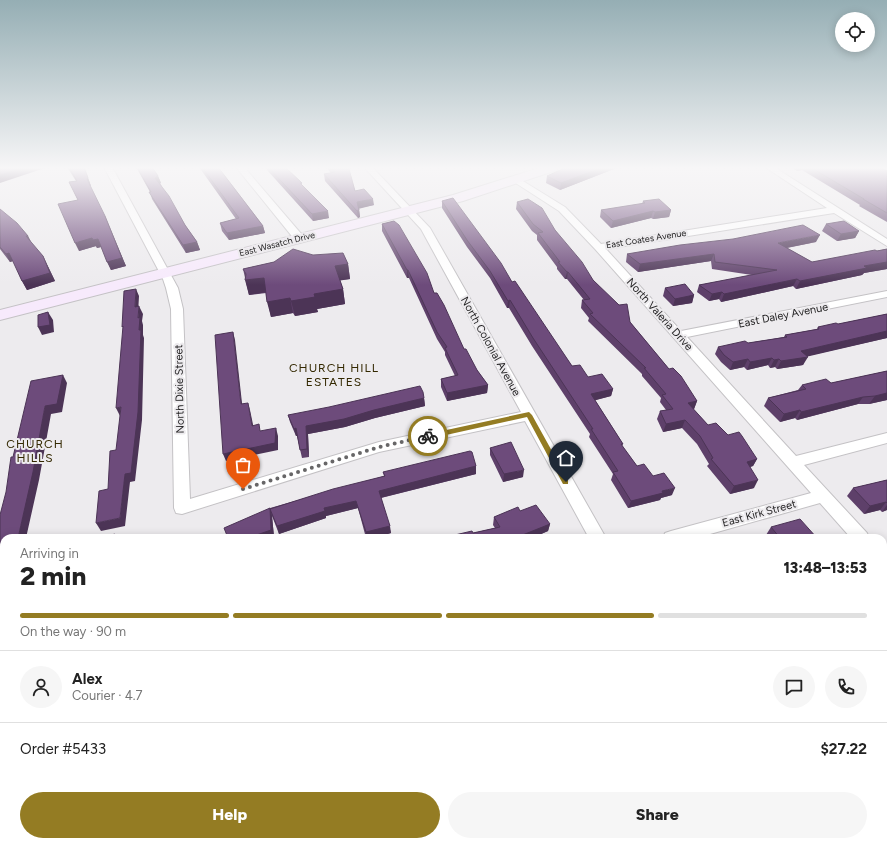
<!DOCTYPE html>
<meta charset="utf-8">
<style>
:root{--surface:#fff;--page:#f6f6f6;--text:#222;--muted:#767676;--line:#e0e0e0;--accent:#947c23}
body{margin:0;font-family:Figtree,sans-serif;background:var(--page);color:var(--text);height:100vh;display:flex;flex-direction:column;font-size:15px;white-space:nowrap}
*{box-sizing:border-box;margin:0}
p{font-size:13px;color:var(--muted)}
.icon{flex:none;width:22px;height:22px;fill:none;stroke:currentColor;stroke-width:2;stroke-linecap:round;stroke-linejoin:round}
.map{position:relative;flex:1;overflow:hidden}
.details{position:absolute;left:0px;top:534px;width:887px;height:312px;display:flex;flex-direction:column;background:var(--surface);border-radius:12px 12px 0 0;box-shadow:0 2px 10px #0003}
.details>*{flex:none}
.tools{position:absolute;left:835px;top:12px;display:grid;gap:8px}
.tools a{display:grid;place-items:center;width:40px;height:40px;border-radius:50%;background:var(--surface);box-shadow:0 2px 10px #0003;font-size:20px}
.pin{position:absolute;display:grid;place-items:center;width:34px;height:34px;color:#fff;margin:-41px -17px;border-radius:50% 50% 50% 0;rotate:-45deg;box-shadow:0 0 4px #0007}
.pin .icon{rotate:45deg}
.courier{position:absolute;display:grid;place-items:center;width:40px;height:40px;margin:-20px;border:3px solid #947c23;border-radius:50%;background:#fff;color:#222;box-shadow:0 1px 5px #0007}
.headline em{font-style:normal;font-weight:800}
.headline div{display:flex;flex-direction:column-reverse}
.headline{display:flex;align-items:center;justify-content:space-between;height:68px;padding:0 20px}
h1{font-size:26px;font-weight:800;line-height:30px}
.bar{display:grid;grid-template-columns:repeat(4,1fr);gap:6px 4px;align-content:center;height:48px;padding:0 20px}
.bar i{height:5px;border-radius:3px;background:var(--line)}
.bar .current{background:var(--accent)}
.bar p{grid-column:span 4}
.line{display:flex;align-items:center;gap:10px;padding:0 20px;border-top:1px solid var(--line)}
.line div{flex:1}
.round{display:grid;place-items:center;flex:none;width:42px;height:42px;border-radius:21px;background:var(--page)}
.action{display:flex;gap:8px;margin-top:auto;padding:8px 20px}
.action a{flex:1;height:46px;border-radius:24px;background:var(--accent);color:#fff;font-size:16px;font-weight:800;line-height:46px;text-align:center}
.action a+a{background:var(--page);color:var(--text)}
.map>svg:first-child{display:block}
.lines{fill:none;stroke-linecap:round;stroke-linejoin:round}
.street-casing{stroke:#c4c2c5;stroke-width:2}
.secondary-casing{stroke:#c4c2c5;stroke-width:2}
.street{fill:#fff;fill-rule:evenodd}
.secondary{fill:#f7eafc;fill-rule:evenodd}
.wall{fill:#5e406a}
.shaded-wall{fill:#4c3456}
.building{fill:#6d4b7b;stroke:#4c3456}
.route{fill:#947c23}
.done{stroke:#676667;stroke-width:4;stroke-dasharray:0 7.2}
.labels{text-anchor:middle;stroke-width:4;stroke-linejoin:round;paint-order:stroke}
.far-street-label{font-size:9px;fill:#1f1e1f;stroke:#edebee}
.street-label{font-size:11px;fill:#1f1e1f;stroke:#edebee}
.neighbourhood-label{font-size:12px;letter-spacing:1px;fill:#332800;stroke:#edebee}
</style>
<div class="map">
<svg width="887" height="846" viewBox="0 0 887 846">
<rect width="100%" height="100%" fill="#edebee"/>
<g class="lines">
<defs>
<path id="street" d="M104,167H112L178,288L183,309L190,499L379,442L521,412L421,229L364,167H372L430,228L606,538H589L525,421L379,452L182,514L176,513L174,508L171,309L166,288L163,279Z
M236,167H244L303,236L304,238L303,240H295Z
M765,167H774L887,239V246L834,213L606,249L681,331L887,291V297L687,337L796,456L887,433V443L804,465L867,533L869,538H851L820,503L696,538H663L665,533L671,531L811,493L595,249L559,211L511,180L512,178H518L565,207L601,244L827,208Z
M883,555L887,556V574L883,572Z
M4,790V812L0,813V791Z
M423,842H447L448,846H424Z
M755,842H779L781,846H757Z"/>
<path id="secondary" d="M542,167H559L557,170L463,201L0,320V310L453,195Z"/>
</defs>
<use href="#street" class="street-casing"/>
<use href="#secondary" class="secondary-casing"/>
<use href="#street" class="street"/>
<use href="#secondary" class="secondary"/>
</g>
<path class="wall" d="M67,167H84L91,186H90L126,266L111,270L101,247L97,248L96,246L79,251L78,200L69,182L76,181Z
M136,167H152L158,176L161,183H160L185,225L197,242L200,250L186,253L152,199L150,192Z
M199,167H218L263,226L265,233L229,240L222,231L220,223L236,219Z
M266,167H285L302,183V185L329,218L313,221L267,170Z
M326,167H347L355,191L374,205L359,208L360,217L358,218L325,181L324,174L331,173Z
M619,167L560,190L546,183L547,176Z
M790,167H879L887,171V222L859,206L860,205L802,170L797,171Z
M442,201L512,282L572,366L588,377L613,389L611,396L595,400L623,444L622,446L637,466L653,476L672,495L661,498L660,500L628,508L611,480L613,474L589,437L590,434L532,346L509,308H507L490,278L467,247L442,208Z
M643,201L671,210L669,217L653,219L651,218L611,228L600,217L601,210L642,204Z
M517,202L555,230L593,280L630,322L669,369L697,401L694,409H693L708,425L728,435L757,459L753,466L750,467L754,488L730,494L707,466L709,464L697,444L682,428L663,432L657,419L660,411L666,410L660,402L661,398L642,376V374L588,321L589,318L581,308L582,300H584L567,279H565L557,269V267L537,240V235L532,231L516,209Z
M0,209L28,236L32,244L43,256L55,281L27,290L22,281L13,261L10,262L0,249Z
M382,224L434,293L464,349L477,370L488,385L487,393L447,401L441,387V379L455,376L445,355V352L437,339L409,278H407L382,231Z
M826,224L859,231L855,238L837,241L822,231Z
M816,242L787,248L812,262L887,249V269L864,273L862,275L796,289L793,286L721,302L719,299L709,301L697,292L699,285L752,275L712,269L711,261L638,272L626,262L627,254Z
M313,255L348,264L350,279L340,280L343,289L345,304L317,309L318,312L295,316L293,313L271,317L266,293L249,295L243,269L274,262Z
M665,288L694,295L692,303L673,306L663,296Z
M887,314V338L807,356L803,365L777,369L775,367L770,368L768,365L747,370L744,367L730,370L721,362L715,354L718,347L748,343L784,337L785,335L817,329L818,327L838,324Z
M887,371V400L869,404H858L797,420L795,418L780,422L764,406L768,398L798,390L802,385L831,383Z
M424,398L425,406L375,418L345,427L308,434L309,457L302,458L297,436H296L290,422L288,415Z
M490,448L523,477L503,482L490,455Z
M476,466V474L381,498L391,533L374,538H366L358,508L326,516V518L279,534L272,516L274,537L272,538H228L270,508L384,476L383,472Z
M887,480V510L882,512L880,510L864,514L847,496L853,488Z
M520,511L550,524L548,531L532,538H442L473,533L495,528L493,525L494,517Z
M771,527L817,538H769L766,535Z
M883,620L887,624V697L883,692Z"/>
<path class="shaded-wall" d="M23,167H48L0,183V175Z
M84,167L91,186H90L87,179Z
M603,167H619L560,190L561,183Z
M799,167H803L802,170L797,171Z
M158,176L161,183L158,185L155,178Z
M373,199L374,205L358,209L357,202Z
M359,210L360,217L358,218L357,211Z
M671,210L669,217L653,219L655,212Z
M328,211L329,218L313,221L312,214Z
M653,211L651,218L611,228L613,221Z
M105,216L126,266L111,270L107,262Z
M263,226L265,233L229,240L227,233Z
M859,231L855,238L837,241L841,234Z
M820,235L816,242L775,250L778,243Z
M26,236H28L32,244Z
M92,238L96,246L79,251L75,243Z
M98,239L101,247L97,248L93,240Z
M197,242L200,250L186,253L183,245Z
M9,253L13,261L10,262L6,254Z
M714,254L711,261L638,272L640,264Z
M43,256L55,281L27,290L22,281Z
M887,262V269L864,273L862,275L796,289L800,281L864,266Z
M348,264L350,279L337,281L335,266Z
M407,270H408L409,278H407Z
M567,272H568L567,279H565Z
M264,278L267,292L249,295L245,280Z
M797,279L793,286L721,302L724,294Z
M136,289L139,296L138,314L135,307Z
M343,289L345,304L317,309L318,312L295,316L291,301L314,294Z
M722,292L719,299L709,301L712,294Z
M694,295L692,303L673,306L675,299Z
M290,298L293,313L271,317L267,302Z
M510,300L509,308H507L508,301Z
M139,306L143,314L142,321L143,325V335L144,338L142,420L135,481L130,482L125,526L101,531L96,523L120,518L139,330L138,318Z
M48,312L53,320L54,332L42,335L38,327Z
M887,331V338L797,359L801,351Z
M233,332L235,340L243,412L241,404Z
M808,357L803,365L777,369L781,361Z
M772,358L768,365L747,370L750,362Z
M748,359L744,367L730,370L733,362Z
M779,359L775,367L770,368L774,360Z
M63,375L67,383L62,412L51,414L39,480L26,538H18L45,406Z
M488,385L487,393L447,401V393Z
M613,389L611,396L589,402L591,394Z
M887,393V400L869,404L875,396Z
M863,397L858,404L797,420L801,412Z
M424,398L425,406L375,418L345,427L308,434L309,457L307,449L306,426Z
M697,401L694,409L685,411L688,403Z
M248,403L250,410L255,434L252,426Z
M121,407L120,416L116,408Z
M800,410L795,418L780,422L784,414Z
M685,420L682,428L663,432L666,424Z
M276,428L278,436V450L226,461L223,454Z
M296,428L298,436H296L294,429Z
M757,459L753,466L743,469L747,462Z
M476,466V474L380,498L379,491Z
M524,470L523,477L503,482L504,474Z
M758,480L754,488L730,494L734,486Z
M675,488L672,495L661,498L660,500L628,508L631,501L662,491Z
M356,501L358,508L326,516V518L279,534L277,526L324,508Z
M886,502L880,510L864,514L870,506Z
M887,505V510L882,512Z
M270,508L272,516L274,537L272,538H248Z
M550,524L548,531L532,538H515Z
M390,526L391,533L374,538H366V532Z
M4,616V643L2,653H0V620L1,617Z
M75,842H84L83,846H75Z
M158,842H171L164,845V846H158Z
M563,842L561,845L560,846H557V845Z"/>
<path class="building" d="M0,167H23L0,175Z
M69,167H84L88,178L87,179L105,216L122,258L107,262L98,239L93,240L92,238L75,243L58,204L78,200L69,182L77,181Z
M137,167H152L158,176L155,178L169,196L185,225L197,242L183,245L149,192H151Z
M202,167H218L263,226L227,233L220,223L239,218Z
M268,167H285L302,183H300L328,211L312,214Z
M331,167H347L349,169L355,191L364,189L373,199L357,202L359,210L357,211L324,174L335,172Z
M567,167H603L561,183L547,176Z
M810,167H879L887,171V213L863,199H864Z
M453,198L501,263L512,282L515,281L572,366L580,365L588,377L602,374L613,389L591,394L623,444H621L637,466L644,464L653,476L664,473L675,488L662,491L663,493L631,501L613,472L618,471L591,429H593L533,338L510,300L508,301L490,271L467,240L442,201Z
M528,199L542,208L555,230L582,262L593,280L619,305L627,304L630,322L669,369L673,368L681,376L697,401L688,403L708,425L716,423L728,435L739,432L742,436L757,459L747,462L758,480L734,486L711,459L713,458L700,436L685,420L666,424L660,411L673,409L662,395L666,394L644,368H646L590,314L593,313L582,300L590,299L568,272H567L558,262H560L538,233L543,232L533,224L517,202Z
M659,199L671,210L655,212L653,211L613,221L601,210L645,203L643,201Z
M0,209L17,223L28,236H26L43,256L50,273L22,281L9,253L6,254L0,247Z
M394,221L399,225L427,273L434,293H437L444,305L464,349H466L477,370L488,385L447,393L441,379L458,375L445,348L447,347L437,332L408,270H407L382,224Z
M844,221L859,231L841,234L826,224Z
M803,225L820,235L778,243L812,262L875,250L877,251L887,249V262L864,266L867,268L800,281L797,279L724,294L722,292L712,294L699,285L777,270L715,262L714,254L640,264L627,254L680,245L733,239Z
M293,249L313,255L343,253L348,264L335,266L343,289L314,294L315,297L291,301L290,298L267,302L264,278L245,280L246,274L243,269L274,262Z
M685,284L694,295L675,299L665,288Z
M136,289L135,307L139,306L138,318L140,317L139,330H141L138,412L131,473L125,474L120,518L96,523L99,491L108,489L110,451L116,450L121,407L116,408L123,326L122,327L124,291Z
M48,312L50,325L38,327V315Z
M887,314V331L801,351L808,357L781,361L779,359L774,360L772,358L750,362L748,359L733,362L724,355L718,347L745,341L748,343L787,337L785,335L819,329L818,327L836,323L838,324Z
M233,332L241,404L248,403L252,426L259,424L260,431L276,428L275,443L223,454L215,335Z
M887,371V393L875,396L863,397L801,412L800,410L784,414L768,398L806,389L802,385L826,379L831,383Z
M63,375L57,404L45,406L33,472L18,538H4V616L1,617L0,620V515L6,492L11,457H13L31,381Z
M420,386L423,392L424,398L374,410L344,419L306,426L307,449L300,450L296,428L294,429L288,415L329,407Z
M511,442L524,470L504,474L490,448Z
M470,451L472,452L476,466L379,491L390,526L366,532L356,501L324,508L325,511L277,526L270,509L333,489L385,476L383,472Z
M887,480V503L886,502L870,506L853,488Z
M536,505L550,524L515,538H442L472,531L473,533L500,527L494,517L518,507L520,511Z
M270,508L271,530L248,538H228L224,528Z
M800,519L817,538H780L771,527Z
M114,534L122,538H109Z
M883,620L887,624V681L883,676Z
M883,729L887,735V743L883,744Z
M62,842H75V846H50Z
M107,842H158V846H107Z
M340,842H370L371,846H341Z
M520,842H563L557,845L558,846H519L518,843Z
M683,842H714L716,846H678V844Z"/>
<linearGradient id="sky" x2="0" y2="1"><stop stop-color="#95aeb4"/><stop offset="0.59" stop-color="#f7f6f7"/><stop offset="1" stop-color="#f7f6f7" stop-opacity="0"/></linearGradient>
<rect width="887" height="285" fill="url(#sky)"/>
<path class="route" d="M529,412L532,415L568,480V484H563L527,417L428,439L425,436L428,434Z"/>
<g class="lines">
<path class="done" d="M243,489L379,447L428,436"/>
</g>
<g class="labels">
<g class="far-street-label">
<text transform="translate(646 239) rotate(-9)" y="3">East Coates Avenue</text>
<text transform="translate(277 244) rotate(-14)" y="3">East Wasatch Drive</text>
</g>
<g class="street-label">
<text transform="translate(660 314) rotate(48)" y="4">North Valeria Drive</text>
<text transform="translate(783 315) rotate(-11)" y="4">East Daley Avenue</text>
<text transform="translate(491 346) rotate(61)" y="4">North Colonial Avenue</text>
<text transform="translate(179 389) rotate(-91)" y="4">North Dixie Street</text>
<text transform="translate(759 513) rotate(-15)" y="4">East Kirk Street</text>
</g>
<g class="neighbourhood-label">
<text x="334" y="372">CHURCH HILL<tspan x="334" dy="14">ESTATES</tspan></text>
<text x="35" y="448">CHURCH<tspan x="35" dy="14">HILLS</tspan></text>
</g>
</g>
</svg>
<div class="tools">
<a><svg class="icon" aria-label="locate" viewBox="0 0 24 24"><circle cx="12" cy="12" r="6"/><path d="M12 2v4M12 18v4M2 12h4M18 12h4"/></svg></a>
</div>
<div class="pin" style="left:243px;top:489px;background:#ea580c"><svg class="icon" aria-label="bag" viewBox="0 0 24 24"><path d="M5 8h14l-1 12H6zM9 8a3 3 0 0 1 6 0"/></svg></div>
<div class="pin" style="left:566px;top:482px;background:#1f2937"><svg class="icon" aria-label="home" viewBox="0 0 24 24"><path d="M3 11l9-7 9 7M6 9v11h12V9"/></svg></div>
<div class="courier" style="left:428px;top:436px"><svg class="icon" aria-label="bike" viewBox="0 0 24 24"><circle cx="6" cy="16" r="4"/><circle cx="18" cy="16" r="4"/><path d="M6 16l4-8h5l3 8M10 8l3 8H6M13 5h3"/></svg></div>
<section class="details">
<div class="headline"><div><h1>2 min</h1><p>Arriving in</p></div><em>13:48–13:53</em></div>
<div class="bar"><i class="current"></i><i class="current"></i><i class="current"></i><i></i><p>On the way · 90 m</p></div>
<div class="line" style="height:72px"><a class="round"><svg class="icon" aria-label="person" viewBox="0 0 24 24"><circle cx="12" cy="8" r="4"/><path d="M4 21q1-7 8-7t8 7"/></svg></a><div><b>Alex</b><p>Courier · 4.7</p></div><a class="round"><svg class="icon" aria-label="chat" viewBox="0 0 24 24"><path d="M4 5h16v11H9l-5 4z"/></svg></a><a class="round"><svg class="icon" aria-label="phone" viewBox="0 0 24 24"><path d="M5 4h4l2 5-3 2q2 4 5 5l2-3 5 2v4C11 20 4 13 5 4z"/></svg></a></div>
<div class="line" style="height:52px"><div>Order #5433</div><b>$27.22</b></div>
<div class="action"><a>Help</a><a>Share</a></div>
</section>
</div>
